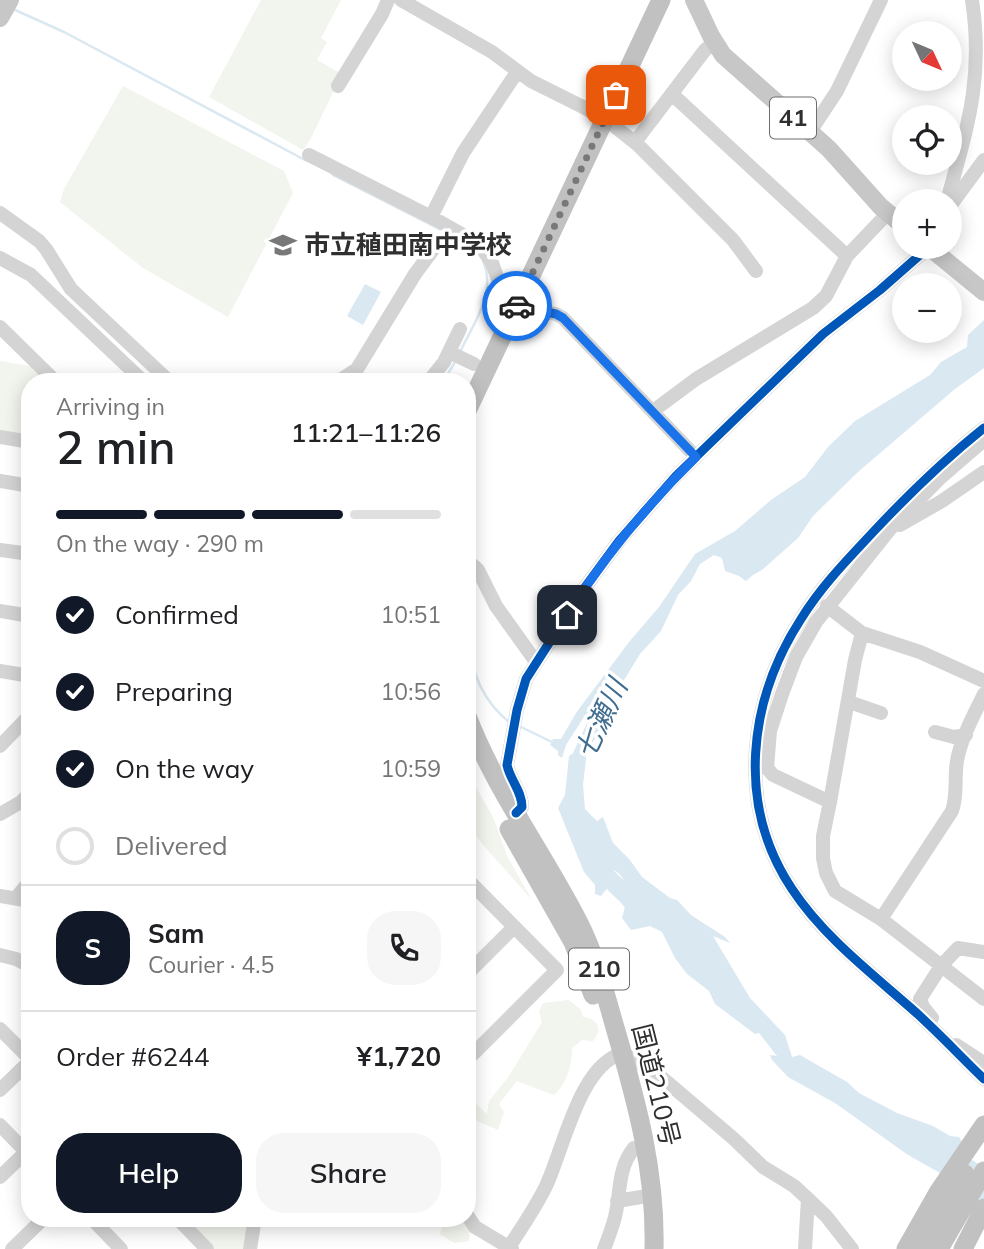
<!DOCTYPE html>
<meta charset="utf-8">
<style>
:root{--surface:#fff;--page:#f6f6f6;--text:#202124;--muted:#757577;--line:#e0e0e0;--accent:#111827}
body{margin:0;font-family:Mulish,"Noto Sans JP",sans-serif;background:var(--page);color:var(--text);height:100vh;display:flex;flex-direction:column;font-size:26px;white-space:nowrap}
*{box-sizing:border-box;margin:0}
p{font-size:23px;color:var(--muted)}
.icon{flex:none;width:38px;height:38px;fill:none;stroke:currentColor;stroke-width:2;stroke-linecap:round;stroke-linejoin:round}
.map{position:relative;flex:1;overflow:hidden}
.details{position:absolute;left:21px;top:373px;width:455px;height:854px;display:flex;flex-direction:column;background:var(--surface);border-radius:28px;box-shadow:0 4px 18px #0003}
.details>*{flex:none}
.needle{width:46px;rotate:134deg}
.fabs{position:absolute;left:892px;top:21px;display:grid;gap:14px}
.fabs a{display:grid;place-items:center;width:70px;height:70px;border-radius:50%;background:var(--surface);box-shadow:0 4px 18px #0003;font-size:35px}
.pin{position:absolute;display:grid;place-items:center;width:60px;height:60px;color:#fff;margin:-30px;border-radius:14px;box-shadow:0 4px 10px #0006}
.courier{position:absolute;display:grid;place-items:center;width:70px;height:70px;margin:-35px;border:5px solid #1a73e8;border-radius:50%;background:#fff;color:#222;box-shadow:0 2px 9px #0007}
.overview em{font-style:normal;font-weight:600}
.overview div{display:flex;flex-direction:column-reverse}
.overview{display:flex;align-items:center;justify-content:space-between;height:119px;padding:0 35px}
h1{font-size:46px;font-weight:600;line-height:52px}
.bar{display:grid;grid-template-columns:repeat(4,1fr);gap:10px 7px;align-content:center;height:84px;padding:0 35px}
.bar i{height:9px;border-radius:5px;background:var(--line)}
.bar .active{background:var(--accent)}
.bar p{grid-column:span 4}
.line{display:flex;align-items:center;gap:18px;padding:0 35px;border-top:2px solid var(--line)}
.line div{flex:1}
.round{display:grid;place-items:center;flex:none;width:74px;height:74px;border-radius:28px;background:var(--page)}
ol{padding:0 35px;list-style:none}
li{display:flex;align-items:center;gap:21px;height:77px}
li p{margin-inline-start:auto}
li .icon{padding:7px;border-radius:50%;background:var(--accent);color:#fff;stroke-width:4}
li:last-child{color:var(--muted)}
li i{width:38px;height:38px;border:4px solid var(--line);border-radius:50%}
.action{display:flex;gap:14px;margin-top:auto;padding:14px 35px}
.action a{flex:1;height:80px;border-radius:28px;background:var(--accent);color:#fff;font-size:28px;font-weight:600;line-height:80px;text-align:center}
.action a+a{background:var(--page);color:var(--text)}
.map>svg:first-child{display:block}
.green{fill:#f1f5ed}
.water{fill:#dae8f1}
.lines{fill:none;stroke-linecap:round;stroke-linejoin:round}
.stream{stroke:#dae8f1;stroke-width:2.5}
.river{stroke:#dae8f1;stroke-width:18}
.minor{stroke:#d4d4d4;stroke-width:14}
.major{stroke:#c7c7c7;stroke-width:18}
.highway{stroke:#c1c1c1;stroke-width:19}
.cycleway-casing{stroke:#fff;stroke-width:13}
.cycleway{stroke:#0057b8;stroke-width:9}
.done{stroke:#787878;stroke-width:7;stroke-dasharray:0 12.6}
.route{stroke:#1a73e8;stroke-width:9}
.labels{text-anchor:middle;stroke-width:7;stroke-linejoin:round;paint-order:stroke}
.shield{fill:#fff;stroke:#6d6d6d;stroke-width:2}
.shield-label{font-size:24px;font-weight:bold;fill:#2f2f2f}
.poi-label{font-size:26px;font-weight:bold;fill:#2f2f2f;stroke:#fff;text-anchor:start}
.street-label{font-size:26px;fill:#2f2f2f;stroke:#fff}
.water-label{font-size:28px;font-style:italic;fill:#3f6e90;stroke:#fff}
</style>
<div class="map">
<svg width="984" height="1249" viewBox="0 0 984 1249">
<rect width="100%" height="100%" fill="#fff"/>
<path class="green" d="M261,0H341L321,38L327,42L317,60L342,74L310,140L303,150L209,97Z
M123,86L284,171L293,193L228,317L143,268L60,202L64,189Z
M0,361L30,366L32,364L45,376H36L35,381L30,382V438L0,434Z
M467,771L494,819L507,856L532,900L484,846L467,825Z
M569,1000L581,1010L583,1017C597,1018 604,1029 593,1041L582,1040L572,1048C572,1066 567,1083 554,1095L517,1081L499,1104L504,1112L498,1130L471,1118L467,1119V1078L472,1079L476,1090L473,1101L487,1114L489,1101L509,1076L542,1022L539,1012L543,1003Z
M181,1218H249L243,1249H211Z
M437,1218H470L469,1241L454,1243L440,1234L442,1226Z"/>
<path class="water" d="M365,284L381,292L363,325L347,316Z
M984,320V368L955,389L858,472L813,516L798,538L762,570L753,575L746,581L739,576L725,571L722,558L714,555L700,564L691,581L678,595L661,631L640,654L624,680L597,736L587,750L583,785L585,809L597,821L603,817L613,843L630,860L642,877L670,898L677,900L691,915L725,937L730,943L713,936L750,998L785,1035L792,1057L800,1055L847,1082L859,1093L897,1113L933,1126L950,1136L959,1137L964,1145L965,1155L984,1168V1207L949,1178L908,1155L835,1103L788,1077L772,1060L770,1055L777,1056L759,1033L755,1034L715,1004L709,991L687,974L675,958L662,932L650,926L631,930L622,918C627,901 632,881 614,870L610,874L613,881L601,896L595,894V885L584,872L558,808L565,795L569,756L573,753L589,719L584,717L566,745L562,758L558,755V751L550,745L553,739H561L576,713L629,642L659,607L695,554L735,531L771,500L805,477L828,447L855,421L930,375L941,362L967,347L968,335Z"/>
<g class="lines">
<path class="stream" d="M13,9L64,32L305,160
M333,175L439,229
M460,352C473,324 497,293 483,261
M443,382L455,362
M467,644C474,676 483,701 509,722
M519,726L554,743"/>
<path class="river" d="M595,865L627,896L643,916"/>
<path class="minor" d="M401,0L492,52L531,81L585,108L613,125L638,145L733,240L756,271
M338,86L382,14L388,0
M673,95L847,256
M810,132L837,91L881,0
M635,142L705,50L715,42
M309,155L435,219L479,244L492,263L505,299
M947,201C967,128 984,79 972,0
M950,206L984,160
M0,213L39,241L46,249L71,289L170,382
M431,217L463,153L517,72
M0,258L31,275L144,382
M516,306L556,314L563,318L696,457
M0,327L56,382
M449,352L474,364
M337,382L357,369L415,274L435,247
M428,382L444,362L460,329
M653,411L696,379L813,308L826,296L847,256L888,213
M984,428C945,459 910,493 876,529C849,558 822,585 801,619C748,701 736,805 792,889C823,936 870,972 912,1009C937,1031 960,1056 984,1079
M0,437L30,442
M0,481L30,486
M900,525L942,501L984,472
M0,550L30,554
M467,560L478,570L496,606L536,662
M827,606L862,633L920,652L984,681
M0,611L30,616
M862,633L855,660L830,802L773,775L767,768L770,731L782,694L796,657L816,622L891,528L939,479L984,440
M0,671L30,676
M852,703L881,713
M935,732L954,737L966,735
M0,746L30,715
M830,802L823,836V858L826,873L835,891L881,919L984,999
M516,813L522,807C522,791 510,780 507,765L517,710L526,679L583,590L619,541L676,476L823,334L880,290L929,247
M0,814L21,802L30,793
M467,879L557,970L467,1060
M0,896L30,901
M16,898L30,881
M881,919L952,811C958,794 954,778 957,761C961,738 974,715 984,694
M0,955L16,959L30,966
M467,974L514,927
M932,1018L923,1007L920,999L941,966L958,948L984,952
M0,1029L30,1059
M956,1045L984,1063
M0,1090L30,1061
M0,1125L30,1156
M0,1177L30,1148
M617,1201L641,1197
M467,1215L475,1227L512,1249
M91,1218L121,1249
M177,1218L207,1249
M509,1247C522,1227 536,1207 546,1186C564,1148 579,1065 623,1053L660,1076L734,1139L763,1167L794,1186L808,1199L826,1216L852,1249
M12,1249L44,1218
M250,1249L255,1218
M604,1249C608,1239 612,1228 615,1217C621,1193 617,1169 634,1148
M805,1249L808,1199"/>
<path class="major" d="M694,0L711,36L723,55L829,149L881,207L905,227
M0,18L10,0
M929,247L984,292"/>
<path class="highway" d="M467,411L661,0
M467,716C495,789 542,851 578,921C596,956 605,993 616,1031C637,1103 656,1173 654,1249
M509,829L573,942L593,995
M906,1249L939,1191L984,1125
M922,1249L965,1174
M939,1249L984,1171
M963,1249L984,1208"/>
<defs>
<path id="cycleway" d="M984,428C945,459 910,493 876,529C849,558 822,585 801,619C748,701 736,805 792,889C823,936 870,972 912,1009C937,1031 960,1056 984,1079
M516,813L522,807C522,791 510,780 507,765L517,710L526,679L583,590L619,541L676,476L823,334L880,290L929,247"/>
</defs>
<use href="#cycleway" class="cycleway-casing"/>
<use href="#cycleway" class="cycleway"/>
</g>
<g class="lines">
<path class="done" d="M517,306L616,95"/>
<path class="route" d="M517,306L556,314L563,318L696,457C647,505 604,557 567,615"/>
</g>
<defs>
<symbol id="school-bare" viewBox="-9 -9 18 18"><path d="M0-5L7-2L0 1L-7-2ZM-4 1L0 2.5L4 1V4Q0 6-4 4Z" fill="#787878" stroke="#fff" stroke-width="2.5" paint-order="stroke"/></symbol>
</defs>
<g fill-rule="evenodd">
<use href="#school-bare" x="264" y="226" width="38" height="38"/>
</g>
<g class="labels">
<g class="shield">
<rect x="770" y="97.5" width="46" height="41" rx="5"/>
<rect x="569" y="948.5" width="60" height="41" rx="5"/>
</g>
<g class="shield-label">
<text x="793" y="126">41</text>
<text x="599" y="977">210</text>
</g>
<g class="poi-label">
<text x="304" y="254">市立稙田南中学校</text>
</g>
<g class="street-label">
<text transform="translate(656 1085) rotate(76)" y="9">国道210号</text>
</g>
<g class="water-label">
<text transform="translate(601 719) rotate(-65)" y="10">七瀬川</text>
</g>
</g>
</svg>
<div class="fabs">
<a><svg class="needle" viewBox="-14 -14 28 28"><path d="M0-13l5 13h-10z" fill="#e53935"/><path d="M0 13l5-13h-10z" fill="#757577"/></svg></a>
<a><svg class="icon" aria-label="locate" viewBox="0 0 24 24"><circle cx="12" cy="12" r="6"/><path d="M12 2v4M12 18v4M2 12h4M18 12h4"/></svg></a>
<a>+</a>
<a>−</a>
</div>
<div class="pin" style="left:616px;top:95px;background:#ea580c"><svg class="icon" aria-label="bag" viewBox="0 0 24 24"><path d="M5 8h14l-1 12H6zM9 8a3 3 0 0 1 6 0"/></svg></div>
<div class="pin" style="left:567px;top:615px;background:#1f2937"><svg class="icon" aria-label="home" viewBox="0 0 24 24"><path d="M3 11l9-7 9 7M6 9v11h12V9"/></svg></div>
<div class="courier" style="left:517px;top:306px"><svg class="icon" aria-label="car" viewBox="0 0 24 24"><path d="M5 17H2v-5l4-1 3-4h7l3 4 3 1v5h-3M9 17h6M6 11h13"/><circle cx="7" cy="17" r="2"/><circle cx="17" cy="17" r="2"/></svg></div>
<section class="details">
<div class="overview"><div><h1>2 min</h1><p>Arriving in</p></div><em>11:21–11:26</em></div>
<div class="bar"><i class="active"></i><i class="active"></i><i class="active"></i><i></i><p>On the way · 290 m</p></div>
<ol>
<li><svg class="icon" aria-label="check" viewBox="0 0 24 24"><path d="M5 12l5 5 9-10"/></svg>Confirmed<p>10:51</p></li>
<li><svg class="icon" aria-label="check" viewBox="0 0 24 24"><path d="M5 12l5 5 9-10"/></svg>Preparing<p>10:56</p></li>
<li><svg class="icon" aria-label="check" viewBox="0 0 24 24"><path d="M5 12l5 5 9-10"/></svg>On the way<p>10:59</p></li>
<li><i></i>Delivered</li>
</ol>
<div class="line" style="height:126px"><b class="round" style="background:var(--accent);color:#fff">S</b><div><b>Sam</b><p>Courier · 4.5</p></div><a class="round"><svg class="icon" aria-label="phone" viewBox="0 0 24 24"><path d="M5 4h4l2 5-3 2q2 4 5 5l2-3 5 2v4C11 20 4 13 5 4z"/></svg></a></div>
<div class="line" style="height:91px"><div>Order #6244</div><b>¥1,720</b></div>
<div class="action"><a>Help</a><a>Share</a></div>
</section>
</div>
